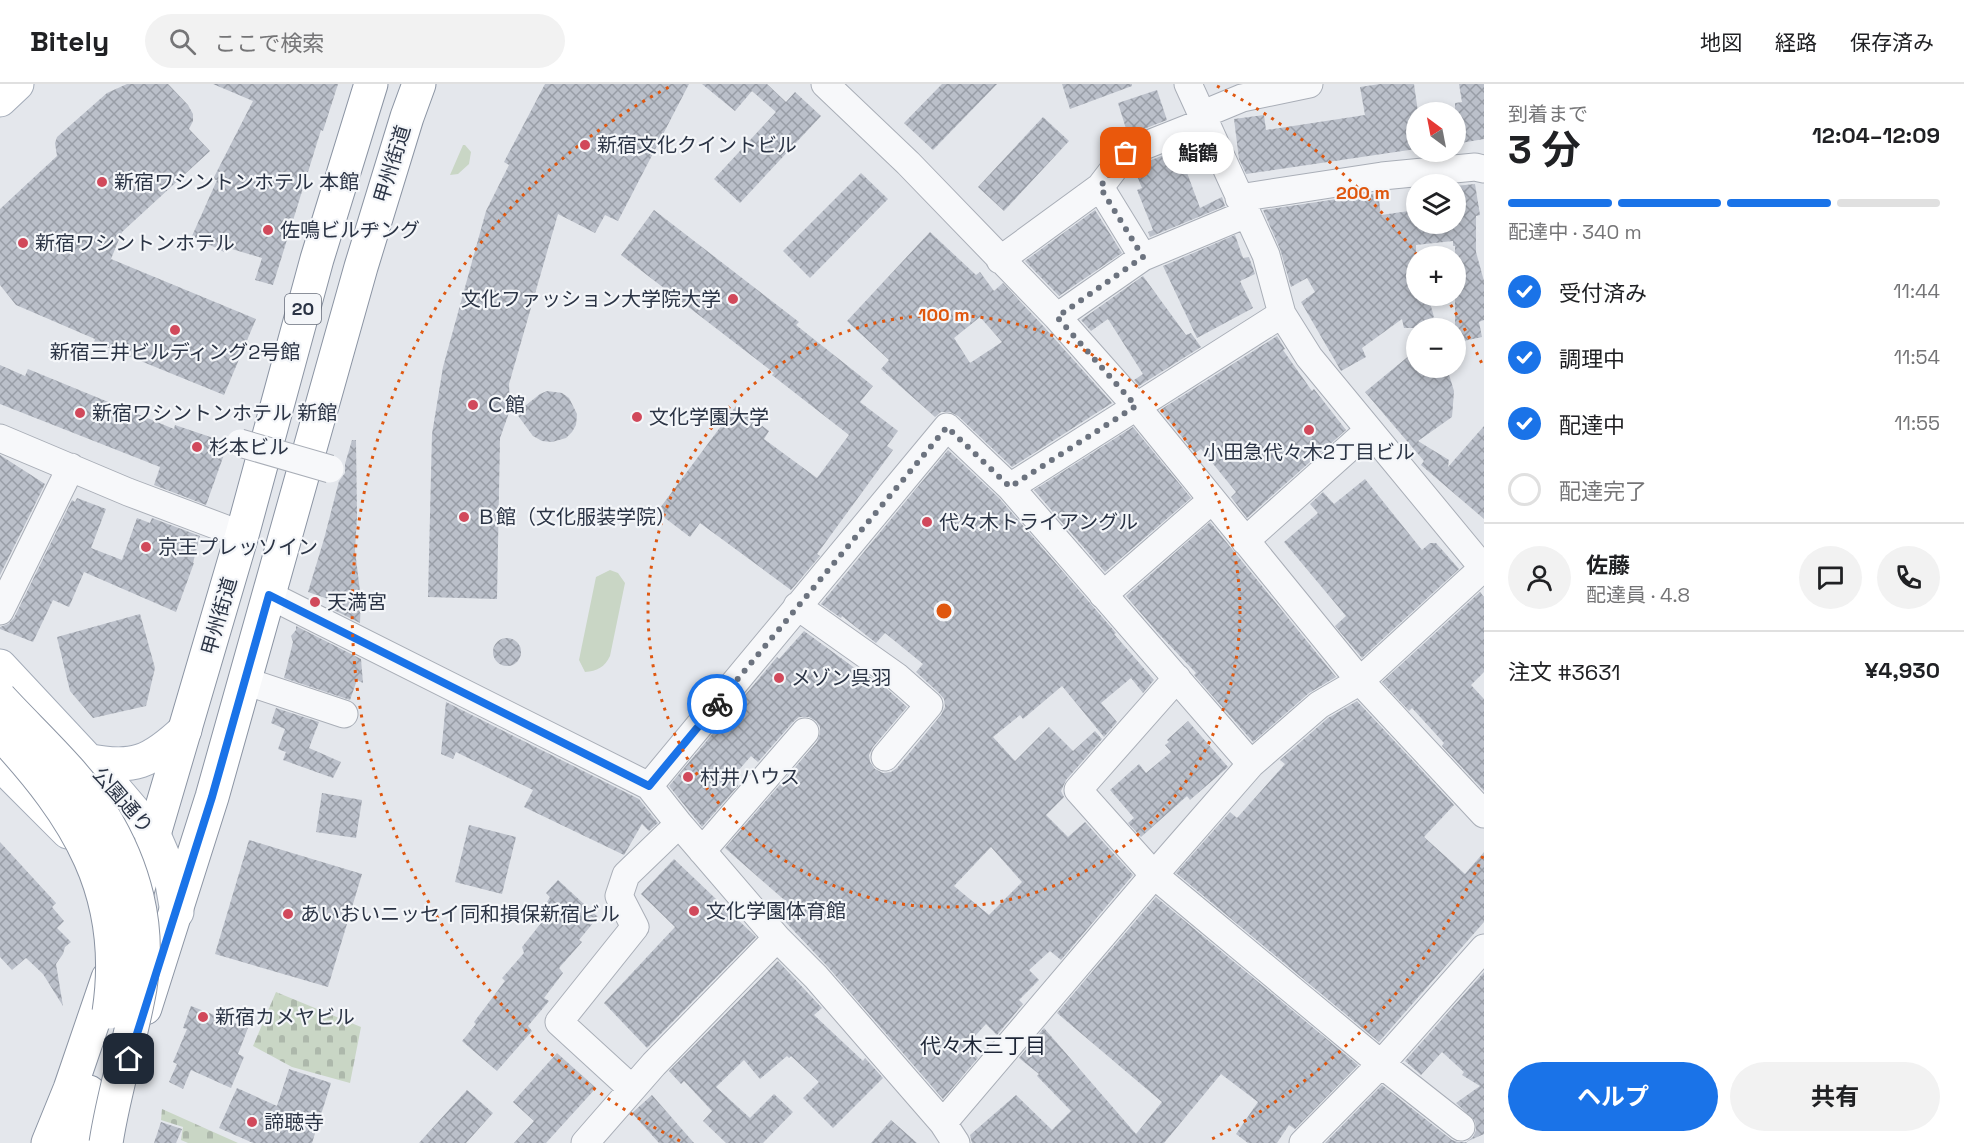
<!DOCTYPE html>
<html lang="ja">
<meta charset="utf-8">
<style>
:root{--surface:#fff;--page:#f2f2f2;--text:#202124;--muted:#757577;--line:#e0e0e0;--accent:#1a73e8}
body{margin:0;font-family:"Space Grotesk","Noto Sans JP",sans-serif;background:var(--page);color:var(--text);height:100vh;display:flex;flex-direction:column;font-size:22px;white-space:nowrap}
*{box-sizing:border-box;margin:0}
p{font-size:20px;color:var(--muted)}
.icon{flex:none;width:33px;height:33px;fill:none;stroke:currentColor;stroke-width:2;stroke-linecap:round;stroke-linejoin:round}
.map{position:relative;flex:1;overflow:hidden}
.side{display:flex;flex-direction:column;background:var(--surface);width:480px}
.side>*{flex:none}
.needle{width:39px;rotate:328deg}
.buttons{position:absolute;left:1406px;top:18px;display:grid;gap:12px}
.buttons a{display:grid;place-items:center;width:60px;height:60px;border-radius:50%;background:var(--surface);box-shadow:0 3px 9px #0003;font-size:30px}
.pin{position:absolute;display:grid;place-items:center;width:51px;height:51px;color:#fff;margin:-26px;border-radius:12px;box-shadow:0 3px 9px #0006}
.courier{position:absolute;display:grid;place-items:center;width:60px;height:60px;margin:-30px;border:4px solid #1a73e8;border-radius:50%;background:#fff;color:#222;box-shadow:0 2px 8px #0007}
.bubble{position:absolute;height:42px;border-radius:21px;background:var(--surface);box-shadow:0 3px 9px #0003;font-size:20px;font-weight:700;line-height:42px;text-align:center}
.summary em{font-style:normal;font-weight:700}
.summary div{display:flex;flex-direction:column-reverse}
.summary{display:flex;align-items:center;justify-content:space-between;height:102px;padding:0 24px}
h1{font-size:39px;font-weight:700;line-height:45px}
.bar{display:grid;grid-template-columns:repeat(4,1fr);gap:9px 6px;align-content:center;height:72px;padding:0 24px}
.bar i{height:8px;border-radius:4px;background:var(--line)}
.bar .active{background:var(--accent)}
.bar p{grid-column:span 4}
.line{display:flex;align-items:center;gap:15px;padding:0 24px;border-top:2px solid var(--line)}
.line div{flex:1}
.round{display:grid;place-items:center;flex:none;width:63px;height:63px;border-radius:32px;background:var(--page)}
ol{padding:0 24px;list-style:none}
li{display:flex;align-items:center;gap:18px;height:66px}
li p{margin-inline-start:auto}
li .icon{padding:6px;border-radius:50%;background:var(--accent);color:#fff;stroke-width:4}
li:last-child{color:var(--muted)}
li i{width:33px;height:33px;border:3px solid var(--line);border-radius:50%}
.action{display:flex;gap:12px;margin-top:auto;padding:12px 24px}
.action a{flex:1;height:69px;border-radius:36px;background:var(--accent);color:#fff;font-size:24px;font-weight:700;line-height:69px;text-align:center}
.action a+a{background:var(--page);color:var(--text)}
header{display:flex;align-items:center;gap:36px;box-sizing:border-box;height:84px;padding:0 30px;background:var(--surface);border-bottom:2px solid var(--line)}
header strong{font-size:28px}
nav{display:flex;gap:33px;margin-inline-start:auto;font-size:21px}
.search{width:420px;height:54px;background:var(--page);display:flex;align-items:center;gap:15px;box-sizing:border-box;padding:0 21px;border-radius:33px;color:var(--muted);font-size:22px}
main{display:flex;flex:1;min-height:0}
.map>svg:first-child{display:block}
.green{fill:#c9d6c5}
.cemetery{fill:url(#cemetery-stones)}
.building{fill:url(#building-cross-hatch);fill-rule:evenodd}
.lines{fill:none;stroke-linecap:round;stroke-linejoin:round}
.minor-casing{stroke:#a9aeb7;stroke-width:29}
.major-casing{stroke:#a3abb8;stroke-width:35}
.highway-casing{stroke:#8b94a3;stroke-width:35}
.minor{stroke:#f7f8fa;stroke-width:27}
.major{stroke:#fff;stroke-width:33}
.highway{stroke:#fff;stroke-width:33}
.minor-bridge-casing{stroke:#a9aeb7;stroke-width:29;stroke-linecap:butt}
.highway-bridge-casing{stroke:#8b94a3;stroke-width:35;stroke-linecap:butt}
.minor-bridge{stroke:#f7f8fa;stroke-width:27}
.highway-bridge{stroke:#fff;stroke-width:33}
.done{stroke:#6c737f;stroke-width:6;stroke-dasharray:0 10.8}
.route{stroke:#1a73e8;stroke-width:8}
.ring{fill:none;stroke:#df570f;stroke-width:3;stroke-dasharray:3 6}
.poi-dot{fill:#d1495b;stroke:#f4f6f9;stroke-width:2}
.labels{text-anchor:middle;stroke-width:4.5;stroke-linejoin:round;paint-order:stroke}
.shield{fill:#f4f6f9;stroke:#676e7b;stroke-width:1.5}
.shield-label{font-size:18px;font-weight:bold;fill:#2b3445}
.poi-label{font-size:20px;fill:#2b3445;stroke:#f4f6f9;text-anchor:start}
.street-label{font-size:20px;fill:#2b3445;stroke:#f4f6f9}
.neighbourhood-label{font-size:21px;fill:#1d2536;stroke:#f4f6f9}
.centre{fill:#df570f;stroke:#f4f6f9;stroke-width:3}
.ring-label{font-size:18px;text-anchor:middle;font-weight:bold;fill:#df570f;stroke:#f4f6f9;stroke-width:4.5;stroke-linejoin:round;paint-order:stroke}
</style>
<header>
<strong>Bitely</strong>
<div class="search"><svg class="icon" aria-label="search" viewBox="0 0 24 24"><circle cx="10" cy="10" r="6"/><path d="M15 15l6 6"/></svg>ここで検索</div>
<nav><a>地図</a><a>経路</a><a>保存済み</a></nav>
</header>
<main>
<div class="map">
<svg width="1484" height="1059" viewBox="0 0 1484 1059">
<defs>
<pattern id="cemetery-stones" width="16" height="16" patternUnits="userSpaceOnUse" patternTransform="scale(1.5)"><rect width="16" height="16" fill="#c9d6c5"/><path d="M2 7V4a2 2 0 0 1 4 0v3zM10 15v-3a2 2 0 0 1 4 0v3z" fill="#adb8ab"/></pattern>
<pattern id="building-cross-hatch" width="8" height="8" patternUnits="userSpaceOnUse" patternTransform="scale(1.5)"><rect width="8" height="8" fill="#bbc0ca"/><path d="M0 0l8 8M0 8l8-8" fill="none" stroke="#989da6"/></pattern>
</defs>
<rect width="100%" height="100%" fill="#e4e7ec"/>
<path class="green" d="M463,61H465L471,68L469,80L458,90L450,91Z
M610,486L618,489L625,499L610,572C605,583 597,587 585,588L579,576L596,493Z"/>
<path class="cemetery" d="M276,908L361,943L350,999L292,983L253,962Z
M162,1025L238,1059H188L181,1056L183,1043L161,1036Z"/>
<path class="building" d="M127,0H168L188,21L193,30V37L189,45L210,67L122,148L111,175L256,235L224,311L94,258L95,255L16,221L0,201V125L57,72L55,59L57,53L107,9Z
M213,0H338L323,47L321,46L273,201L255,196L262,174L225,163L224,168L192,152L217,96L213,95L253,17Z
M545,0H689L618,137L605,131L595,149L558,130L509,300L510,326L500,354L497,515L428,513L432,350L443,283L486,127L509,81L504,78Z
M702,0H767L786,18L795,8L821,32L740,119L714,95L776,28L752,7L735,27Z
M942,0H997L933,66L904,39Z
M1062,0H1132V2L1070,25Z
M1380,0H1414L1418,28H1416V65L1246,90L1239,75L1234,35L1264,31L1266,46L1365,31L1360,3Z
M1459,0H1484V55L1455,60V19L1462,18Z
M1157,6L1167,36L1128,51L1118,19Z
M1043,33L1069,57L1004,127L978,103Z
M1197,58L1206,78L1186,86L1200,124L1222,113L1225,122L1150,153L1148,148L1153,146L1137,106L1142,104L1134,85L1136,82Z
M861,89L888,115L810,194L783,167Z
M1475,100L1480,131L1476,132V168L1484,197V236L1479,238L1482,253L1455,259V162H1453V157L1416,161V212H1428L1434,233L1415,244H1404L1402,235L1362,264L1366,273L1341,287L1301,218L1315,208L1307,194L1291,203L1280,165L1263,126L1378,109L1381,131L1416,126V140H1455V102Z
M654,126L799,238L796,241L873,302L860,318L898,347L887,362L893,366L817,470L820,472L791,506L700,439L690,453L657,428L736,322L769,347L764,355L817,394L849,351L772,291L774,289L621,171Z
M1095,126L1122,169L1059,212L1025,177Z
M930,148L976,191L980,188L994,207L1003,199L1045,244L1112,319L1012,383L958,332L950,328H941L935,333L881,285L889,276L847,237ZM980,233L1002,258L970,279L954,254Z
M1235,151L1243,174L1249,173L1255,190L1240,197L1253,224L1197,254L1163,182Z
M1143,192L1186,251L1191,249L1201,263L1139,302L1134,296L1143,290L1108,235L1091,247L1081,236Z
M1277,252L1285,265L1283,266L1312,307L1314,305L1346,346L1247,434L1231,413L1236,408L1201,365L1195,369L1160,326Z
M1416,266V284H1447L1454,307L1452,333L1418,357L1449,376L1448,383L1484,342V435L1421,381L1424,377L1365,308Z
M0,281L25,292L28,285L174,345L175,341L225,358L226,365L206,421L154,401L160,383L0,320Z
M547,307L562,309L569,314L577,330L576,341L572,348L566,354L552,358L542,357L533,352L516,329L540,310Z
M1133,343L1191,414L1105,488L1034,406Z
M352,356H356L357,433L355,466L361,516L360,539L332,525L334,517L308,508L324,455L339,397L345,389V380Z
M948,366L999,414L1116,549L1114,550L1154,596L1143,609L1131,594L1101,619L1117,638L1104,653L1062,602L1023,635L1020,631L993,653L1015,677L1049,643L1073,667L1095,647L1102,655L1066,696L1061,707L1064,713L1046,731L1068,753L1085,738L1133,791L1061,876L1050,867L1029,886L1039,896L1019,916L1023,920L997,951L986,940L966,962L978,974L943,1015L828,883L778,830L789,820L725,764L817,658L820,650V643L816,637L809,633H799L793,638L758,678L751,672L731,695L738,702L702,743L669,702L777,573L779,575L804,547L856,585L857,584L886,604L907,623L873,663L869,671L870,678L875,685L883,689L891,688L897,684L941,631L945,623L944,615L939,609L916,588L923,580L885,549L876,559L842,532L841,534L821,520ZM991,763L1022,798L989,831L954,802Z
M0,371L45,400L0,491Z
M1365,395L1422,466L1430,459H1436L1459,485L1362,574L1335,542L1346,532L1284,458L1318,429L1310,420L1323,408L1334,420Z
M77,414L106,425L91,464L122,476L137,434L150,439L152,434L200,452L193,479H194L176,528L84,488L69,523L53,516L33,558L0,545V543L8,540L14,534L72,416L75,418Z
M1210,438L1336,593L1309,609L1253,658L1194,591L1196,589L1159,550L1126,512Z
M1480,508L1484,513V588L1471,601L1484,615V707L1442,662L1444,659L1412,624L1409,627L1382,598Z
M140,530L155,584L146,622L93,634L70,607L57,553Z
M296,542L361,575L363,599L357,596L350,616L284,594L293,558L291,552L296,546Z
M493 568a14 14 0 1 1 28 0a14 14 0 1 1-28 0Z
M1357,617L1454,721L1424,753L1465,790L1484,768V838L1379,958L1176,789L1230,728L1237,734L1285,680L1280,676L1328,634Z
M446,618L639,715L658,739L649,747L642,740L624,771L524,723L533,706L456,668L453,675L441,670Z
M276,624L319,638L309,664L341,678L333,694L283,676L286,668L278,665L285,645L271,639Z
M1188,637L1228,683L1190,716L1187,712L1141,753L1128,739L1134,734L1110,706L1139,680L1146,689L1171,668L1165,661L1169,658L1167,656Z
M322,709L362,716L356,754L316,748Z
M469,741L516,753L502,810L455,798Z
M249,756L362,790L328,903L215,870Z
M0,758L56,819L52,823L64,837L57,844L71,858L65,863L63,870L56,880L63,922L43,890L26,874L12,886L0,873Z
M674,775L756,853L647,964L604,919L675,843L641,810Z
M558,796L598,833L579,856L582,858L559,884L563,889L544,914L549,917L528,942L532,947L497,987L462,957L476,940L474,938L505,897L502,894L524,869L522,863L542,838L539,832L550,813L546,809Z
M1156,813L1358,981L1295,1045L1289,1041L1277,1059H1248L1236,1050L1258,1018L1221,990L1164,1059H972L970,1051L1016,1011L1052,1046L1071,1027L1037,992L1039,990L1019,974L1044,944L1136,1050L1162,1018L1057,929Z
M778,877L822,924L814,931L863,977L865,974L883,994L833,1044L803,1014L819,998L791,972L789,974L787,972L760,995L744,976L716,1003L750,1034L774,1010L793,1028L763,1059H726L703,1037L712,1027L684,997L681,1000L669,987Z
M1484,888V1050L1466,1058L1467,1059H1325L1382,1001L1452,1056L1458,1058H1466L1473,1053L1476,1046L1475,1037L1456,1019L1480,1002L1462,991L1464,988L1442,968L1421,991L1405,977Z
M191,922L248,944L238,970L244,973L231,1004L191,986L183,1005L169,998L177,980L173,978L187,945L183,944Z
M557,969L596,1004L546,1059H514L534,1037L513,1018Z
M289,985L331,999L312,1059H253L219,1044L237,1004L277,1022Z
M467,1006L493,1029L466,1059H419Z
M652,1011L694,1059H659L632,1029Z
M891,1036L917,1059H871Z
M161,1038L182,1045L176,1059H154Z"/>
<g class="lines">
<defs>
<path id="minor" d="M825,0L908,79L1057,233L1136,322L1360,597L1484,730
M1188,0L1266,171L1282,230L1309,273L1484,485
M1201,31L1242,14L1309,0
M1100,103L1143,173
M1239,114L1382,92L1475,83L1484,85
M1000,176L1100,103L1126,69L1204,38
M1057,233L1143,173L1246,130
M0,354L128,408L242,451
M1010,403L1282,230
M1245,457L1369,346
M269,511L649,702L679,740L777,854L816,893L943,1039L956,1059
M1103,511L1212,416
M797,522L896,592L929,621L885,673
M0,527L71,383
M1177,594L1078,706L1154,791L1381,980L1461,1043
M245,597L344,630
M649,702L947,343L1010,403L1251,680
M702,767L805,648
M631,1004L559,938L635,843L619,812L626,791L679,740
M943,1039L1154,791L1251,680L1319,621L1360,597L1483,484
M585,1059L654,980L777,854
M1303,1059L1381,980L1484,864"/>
<path id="major" d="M0,16L17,0
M0,582L114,704L154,751L170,788L177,828
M87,676C133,686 151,678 185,646
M0,680L68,748"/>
<path id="highway" d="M132,825L242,451L317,175L371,0
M145,924L212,713L361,183L407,33L419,0
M48,1059L70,1005L108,894
M74,1059L89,1008"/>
</defs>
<use href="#minor" class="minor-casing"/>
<use href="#major" class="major-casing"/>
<use href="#highway" class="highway-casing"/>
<use href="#minor" class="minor"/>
<use href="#major" class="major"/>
<use href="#highway" class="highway"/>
<defs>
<path id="minor-bridge" d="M240,359L330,385"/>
<path id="highway-bridge" d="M0,614C33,650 77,689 102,730C134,782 151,842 140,904C131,956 114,1006 106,1059
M0,649C77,732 127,809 109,928"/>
</defs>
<use href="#minor-bridge" class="minor-bridge-casing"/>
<use href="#highway-bridge" class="highway-bridge-casing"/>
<use href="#minor-bridge" class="minor-bridge"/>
<use href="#highway-bridge" class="highway-bridge"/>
</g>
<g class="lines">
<path class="done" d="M717,620L947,343L1010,403L1136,322L1057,233L1143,173L1100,103L1126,69"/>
<path class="route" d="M129,975L212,713L269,511L649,702L717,620"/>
</g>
<g class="ring">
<circle cx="944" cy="527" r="296"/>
<path d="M1483 772A592 592 0 0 1 1208 1057M680 1057A592 592 0 0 1 671 2M1217 2A592 592 0 0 1 1417 171M1446 213A592 592 0 0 1 1483 282"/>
</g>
<g class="poi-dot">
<circle cx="585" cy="61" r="6"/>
<circle cx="102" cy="98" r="6"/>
<circle cx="268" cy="146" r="6"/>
<circle cx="23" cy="159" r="6"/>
<circle cx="733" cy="215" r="6"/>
<circle cx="175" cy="246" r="6"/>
<circle cx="473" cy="321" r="6"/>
<circle cx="80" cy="329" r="6"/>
<circle cx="637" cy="333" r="6"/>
<circle cx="1309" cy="346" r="6"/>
<circle cx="197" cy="363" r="6"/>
<circle cx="464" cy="433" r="6"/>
<circle cx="927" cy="438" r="6"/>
<circle cx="146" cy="463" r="6"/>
<circle cx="315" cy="518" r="6"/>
<circle cx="779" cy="594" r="6"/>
<circle cx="688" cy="693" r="6"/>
<circle cx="694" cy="827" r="6"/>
<circle cx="288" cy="830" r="6"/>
<circle cx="203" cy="933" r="6"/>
<circle cx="252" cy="1038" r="6"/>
</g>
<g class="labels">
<rect class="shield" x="285" y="210" width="36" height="30" rx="4.5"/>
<g class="shield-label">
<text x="303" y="231">20</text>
</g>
<g class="poi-label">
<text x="597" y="68">新宿文化クイントビル</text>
<text x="114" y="105">新宿ワシントンホテル 本館</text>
<text x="280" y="153">佐鳴ビルヂング</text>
<text x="35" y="166">新宿ワシントンホテル</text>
<text x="721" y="222" text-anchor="end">文化ファッション大学院大学</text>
<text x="175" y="275" text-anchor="middle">新宿三井ビルディング2号館</text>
<text x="485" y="328">Ｃ館</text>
<text x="92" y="336">新宿ワシントンホテル 新館</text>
<text x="649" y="340">文化学園大学</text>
<text x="209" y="370">杉本ビル</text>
<text x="1309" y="375" text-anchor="middle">小田急代々木2丁目ビル</text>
<text x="476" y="440">Ｂ館（文化服装学院）</text>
<text x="939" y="445">代々木トライアングル</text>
<text x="158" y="470">京王プレッソイン</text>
<text x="327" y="525">天満宮</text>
<text x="791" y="601">メゾン呉羽</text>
<text x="700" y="700">村井ハウス</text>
<text x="706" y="834">文化学園体育館</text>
<text x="300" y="837">あいおいニッセイ同和損保新宿ビル</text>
<text x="215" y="940">新宿カメヤビル</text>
<text x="264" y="1045">諦聴寺</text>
</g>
<g class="street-label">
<text transform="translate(392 80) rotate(-73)" y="7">甲州街道</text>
<text transform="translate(219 532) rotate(-74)" y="7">甲州街道</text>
<text transform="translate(123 716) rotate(49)" y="7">公園通り</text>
</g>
<g class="neighbourhood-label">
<text x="983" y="969">代々木三丁目</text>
</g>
</g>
<circle cx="944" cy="527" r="9" class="centre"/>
<g class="ring-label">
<text x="1363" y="115">200 m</text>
<text x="944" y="237">100 m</text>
</g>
</svg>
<div class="buttons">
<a><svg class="needle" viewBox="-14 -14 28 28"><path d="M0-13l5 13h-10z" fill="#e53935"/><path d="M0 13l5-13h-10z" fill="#757577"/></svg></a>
<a><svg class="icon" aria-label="layers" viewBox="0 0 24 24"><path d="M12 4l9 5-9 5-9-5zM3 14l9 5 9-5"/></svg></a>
<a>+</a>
<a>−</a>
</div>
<div class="pin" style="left:1126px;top:69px;background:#ea580c"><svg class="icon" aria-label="bag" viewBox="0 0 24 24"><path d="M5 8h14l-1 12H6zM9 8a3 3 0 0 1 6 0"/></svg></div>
<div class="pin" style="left:129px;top:975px;background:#1f2937"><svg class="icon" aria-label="home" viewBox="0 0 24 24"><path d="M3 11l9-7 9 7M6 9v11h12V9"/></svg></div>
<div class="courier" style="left:717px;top:620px"><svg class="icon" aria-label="bike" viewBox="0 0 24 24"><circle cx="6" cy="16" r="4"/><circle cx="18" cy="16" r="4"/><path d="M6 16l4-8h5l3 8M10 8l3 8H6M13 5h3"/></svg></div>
<div class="bubble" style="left:1162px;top:48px;width:72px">鮨鶴</div>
</div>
<section class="side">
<div class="summary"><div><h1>3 分</h1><p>到着まで</p></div><em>12:04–12:09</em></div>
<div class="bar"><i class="active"></i><i class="active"></i><i class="active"></i><i></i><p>配達中 · 340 m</p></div>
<ol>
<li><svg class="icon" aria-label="check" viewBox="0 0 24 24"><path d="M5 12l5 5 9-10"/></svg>受付済み<p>11:44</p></li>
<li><svg class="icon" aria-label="check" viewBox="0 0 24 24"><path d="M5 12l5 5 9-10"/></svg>調理中<p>11:54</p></li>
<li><svg class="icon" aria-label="check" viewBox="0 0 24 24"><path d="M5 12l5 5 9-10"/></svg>配達中<p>11:55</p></li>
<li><i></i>配達完了</li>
</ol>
<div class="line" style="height:108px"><a class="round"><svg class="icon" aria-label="person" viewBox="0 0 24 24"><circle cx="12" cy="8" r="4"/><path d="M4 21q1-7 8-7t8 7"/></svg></a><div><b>佐藤</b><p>配達員 · 4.8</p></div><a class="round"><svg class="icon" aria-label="chat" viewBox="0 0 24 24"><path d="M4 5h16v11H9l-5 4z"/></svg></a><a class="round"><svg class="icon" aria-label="phone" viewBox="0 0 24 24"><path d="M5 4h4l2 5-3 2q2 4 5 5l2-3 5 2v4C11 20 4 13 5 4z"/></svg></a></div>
<div class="line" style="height:78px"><div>注文 #3631</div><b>¥4,930</b></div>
<div class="action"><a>ヘルプ</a><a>共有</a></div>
</section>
</main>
